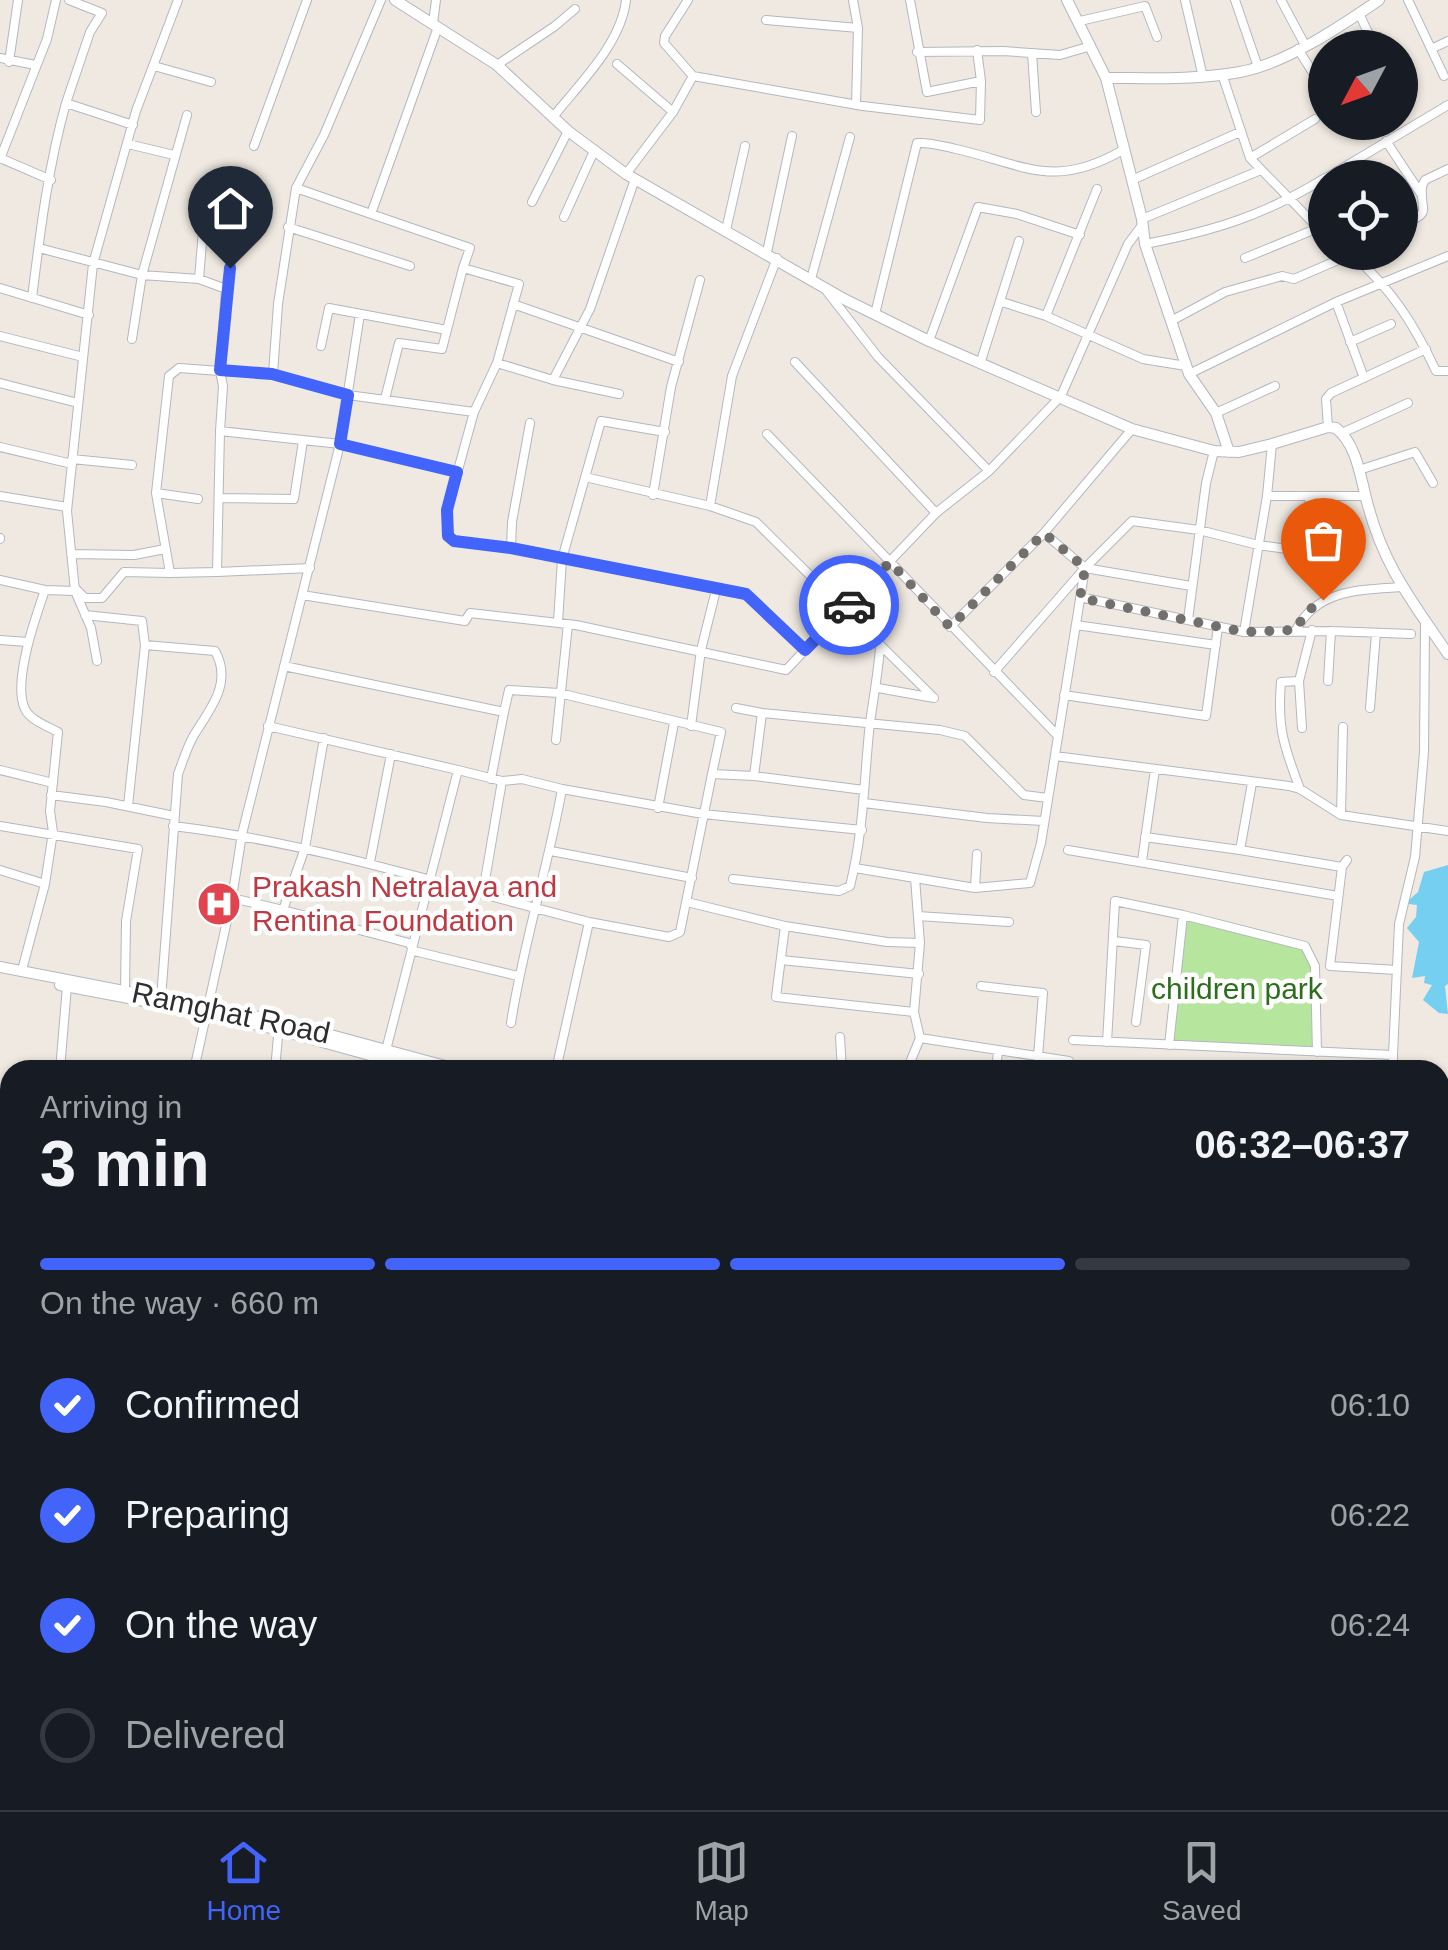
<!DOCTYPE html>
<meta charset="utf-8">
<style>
:root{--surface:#171b24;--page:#20242c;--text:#f1f3f6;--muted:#9ea1a6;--line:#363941;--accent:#4264fb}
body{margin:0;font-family:Arial,sans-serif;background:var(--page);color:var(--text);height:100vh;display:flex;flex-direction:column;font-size:38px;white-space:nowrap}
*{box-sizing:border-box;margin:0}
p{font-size:32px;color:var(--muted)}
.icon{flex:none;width:55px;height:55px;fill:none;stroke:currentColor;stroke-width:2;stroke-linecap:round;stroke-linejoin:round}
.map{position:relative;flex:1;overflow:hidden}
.panel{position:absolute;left:0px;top:1060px;width:1450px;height:750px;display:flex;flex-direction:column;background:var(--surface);border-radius:30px 30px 0 0;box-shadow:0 2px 8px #0004}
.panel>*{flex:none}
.needle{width:65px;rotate:229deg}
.buttons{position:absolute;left:1308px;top:30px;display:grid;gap:20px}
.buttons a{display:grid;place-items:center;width:110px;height:110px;border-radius:50%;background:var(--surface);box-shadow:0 2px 8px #0004;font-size:50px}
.pin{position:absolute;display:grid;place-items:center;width:85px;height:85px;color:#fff;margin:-102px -42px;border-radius:50% 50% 50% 0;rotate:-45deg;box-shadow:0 0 10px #0007}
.pin .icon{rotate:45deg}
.courier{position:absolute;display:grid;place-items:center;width:100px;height:100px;margin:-50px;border:8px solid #4264fb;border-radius:50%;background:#fff;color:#222;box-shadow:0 2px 12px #0007}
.headline em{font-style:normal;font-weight:700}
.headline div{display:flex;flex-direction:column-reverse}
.headline{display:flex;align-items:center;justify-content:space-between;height:170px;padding:0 40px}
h1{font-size:65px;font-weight:700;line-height:75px}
.bar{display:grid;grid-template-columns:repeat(4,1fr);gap:15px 10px;align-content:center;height:120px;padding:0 40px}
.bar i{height:12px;border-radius:8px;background:var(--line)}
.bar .active{background:var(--accent)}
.bar p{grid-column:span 4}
ol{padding:0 40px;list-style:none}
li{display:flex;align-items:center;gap:30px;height:110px}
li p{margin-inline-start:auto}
li .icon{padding:10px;border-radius:50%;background:var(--accent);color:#fff;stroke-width:4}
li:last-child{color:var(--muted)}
li i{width:55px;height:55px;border:5px solid var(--line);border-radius:50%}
.tab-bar{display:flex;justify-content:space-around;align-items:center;height:140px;border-top:2px solid var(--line);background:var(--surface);font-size:28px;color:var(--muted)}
.tab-bar a{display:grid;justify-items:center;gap:5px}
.tab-bar .active{color:var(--accent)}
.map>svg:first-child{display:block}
.green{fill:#b6e59e}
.water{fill:#75cff0}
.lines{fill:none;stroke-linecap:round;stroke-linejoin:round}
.street-casing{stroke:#b4b7c1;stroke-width:10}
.secondary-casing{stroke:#b4b7c1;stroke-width:12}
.street{stroke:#fff;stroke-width:8}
.secondary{stroke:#fff;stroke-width:10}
.done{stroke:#726f6d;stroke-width:10;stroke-dasharray:0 18}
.route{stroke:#4264fb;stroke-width:12}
.labels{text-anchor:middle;stroke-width:9;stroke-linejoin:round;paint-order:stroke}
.health-label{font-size:30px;fill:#be3a42;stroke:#fff;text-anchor:start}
.park-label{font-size:30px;fill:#2c6e1b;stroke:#fff}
.street-label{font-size:30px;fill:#2e2e2e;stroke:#fff}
</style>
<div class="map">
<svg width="1448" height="1810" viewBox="0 0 1448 1810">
<rect width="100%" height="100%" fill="#efe9e1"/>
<path class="green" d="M1183,915L1299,944L1315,966L1317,1052L1169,1045Z"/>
<path class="water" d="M1448,865V984L1445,986L1448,1014L1439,1013L1423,1000L1432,985L1424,983L1425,976L1412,978L1419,942L1407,928L1416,917L1417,905L1409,904V900L1418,892L1424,872Z"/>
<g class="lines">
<defs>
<path id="street" d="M688,0L665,36L664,43L693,76L863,106L980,120L981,81L927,92L910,0
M853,0L858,28L856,105
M1185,0L1203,77
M1235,0L1258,67
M1281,0L1305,45
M1408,0L1444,76
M1359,13L1375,48
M766,20L858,28
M1080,21L1145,6L1157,37
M433,23L436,0
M438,27L371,214L470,248L463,268L519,284L497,363L474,412L447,510L448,536L454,541L511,548L746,595L805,650
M1298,49L1325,92
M1431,49L1448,41
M977,50L981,81
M917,52L1003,51L1060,55L1091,46
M1032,53L1036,112
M0,58L35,65
M9,62L18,0
M617,64L673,112
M497,65L555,26L575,9
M154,66L211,82
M1222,74L1250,158L1318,228L1325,230
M1400,101L1401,103
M66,103L90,32L102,13L69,0
M553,117C580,83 621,44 626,0
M1340,122L1341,125
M1386,141L1421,194
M128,144L174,155
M254,146L307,0
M0,158L51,180
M1250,158L1315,119
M0,159L47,39L56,0
M626,174L673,112L693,76
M1326,178L1448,105
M1132,180L1240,132
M296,188L324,135L381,0
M1097,189L1046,316L1143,359L1186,366
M532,202L568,131
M564,217L594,151
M1142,219L1261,170
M288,227L410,266
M1400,227C1434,209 1420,217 1422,186L1425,180L1448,169
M726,230L745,146
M1145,244C1214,231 1265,215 1325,178
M39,248L142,275L187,115
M767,252L792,136
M1245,258L1318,228
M199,279L203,231
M811,279L850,137
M0,288L89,315
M825,289L878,357L989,471
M32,298C40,233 48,167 66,103L133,125
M1002,302L1046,316
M1336,302L1364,378
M513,304L679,362
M360,314L340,444L302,595L465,621L470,613L576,625L786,670L936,513L989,471L1061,396L1128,244L1143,224
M875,314L917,143C930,142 943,146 956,149C1026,165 1053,190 1123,150
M1171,321L1225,292L1282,276L1294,279L1352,254C1392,290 1413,322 1436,371H1448
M0,336L83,357
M132,339L142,275L199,279L226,289
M929,341L978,207L1017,214L1080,235
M1350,342L1391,324
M321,346L329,308L447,330
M795,362L936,513
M497,363L553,380L590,309L635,179
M980,364L1019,241
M273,374L278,304L296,188L371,214
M1189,374L1336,302L1448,256
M553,380L619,394
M0,383L78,403
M385,399L399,343L442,349L463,268
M1216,413L1275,386
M1328,427L1326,399L1331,393L1426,349
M220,431L217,572L170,573L156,493L169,376L179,368L220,371L226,289L234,247
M1342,433L1408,403
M767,434L1058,736
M0,447L72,464
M72,459L132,465
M1359,470L1415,452L1433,483
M457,472L340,444L220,431L223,386L220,371L273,374L348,395L474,412
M585,477L710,506L756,522L934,698
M156,493L198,499
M653,495L671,387L700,280
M0,496L67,507
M1267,496H1365
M219,498L294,499L303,441
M710,506L732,376L777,258
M0,538V539
M511,548L512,522L530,423
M71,554L134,555L165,549
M1085,568L1191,586
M217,572L310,568
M0,580L45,590L75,591
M76,589L85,598H102L124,572L170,573
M1080,597L1244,632L1331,631L1411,634
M85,615L142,621L145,645
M1188,620L1206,483L1214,451
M558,622L562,559L601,421L665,432
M1076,625L1216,645
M950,627L1044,533
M1296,630C1317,589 1360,590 1402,587
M1244,632L1267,496L1272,444
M0,640L28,642
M97,661L91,628L75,591L67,511L93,264L136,111L178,0
M284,666L504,712L509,690L559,693L721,732L712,774
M994,672L1085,568L1132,521L1199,530L1258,545L1310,552L1315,542L1309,498
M1299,681L1281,682C1277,727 1284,747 1300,789
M1328,681L1331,631
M878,688L934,698
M1064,695L1206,716L1218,627
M736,708L762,713L754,776L864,790
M1370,708L1376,633
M762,713L940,730L965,736L1024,795L1048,798
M268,726L458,770L385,1054
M691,726L701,650L716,590
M1302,728L1299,681L1312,630
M324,738L305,848L283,910L409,943L414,951L518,976
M556,740L568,624
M1055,756L1289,786L1300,789L1341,815L1448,831
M0,770L53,783
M458,770L502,781L483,892
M491,779L504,712
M502,781L522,779L562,789
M51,795L106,802L174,816
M864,803L987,818L1044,821
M128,806L145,645L215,651C233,683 210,709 194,735C187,747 183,761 178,774L161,999
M658,808L674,723
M1341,815L1343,727
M0,826L138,849L126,921L125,990
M173,826C315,843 450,887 589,922
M1145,837L1240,850L1252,783
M1068,850L1338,896
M1240,850L1342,867
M551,851L692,878
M1347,860L1342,867L1330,966L1397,970
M1142,861L1155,769
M370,862L391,754
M855,868L915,878
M0,870L45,884
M733,879L839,891L850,886C863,835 864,784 869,732C872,704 878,676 880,647
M975,888L977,854
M232,898L283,910
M687,902L785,926
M918,916L1009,922
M1114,941L1146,945L1136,1022
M920,943L887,942L785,926L776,997L914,1012L920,943L915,878L975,888L1030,883L1041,843L1085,568L1044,533L1132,429
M781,960L919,974
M22,970L45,884L53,832L50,811L58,732C47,726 30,720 25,709C12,683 36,616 45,590
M981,986L1043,993L1038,1057
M511,1023C523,944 548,868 562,789L703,814L862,830
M840,1037L842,1070
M920,1038L1069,1061L1066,1070
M1073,1040L1393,1055V1070
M1107,1042L1115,901L1183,915
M1169,1045L1183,915L1305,946L1315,966L1317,1052
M1393,1055L1399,924L1415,857L1424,752L1425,622
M60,1070L67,986
M194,1070L232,898L242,834L302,595
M275,1070L279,1025
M556,1070L589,922L669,937L680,932L712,774L754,776
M907,1070L920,1038L914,1012
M996,1070L998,1051
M0,1207L10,1209
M1440,1233L1448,1234
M0,1269L10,1271
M0,1338L10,1339
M1440,1417H1448
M0,1463L10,1462
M1440,1499L1448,1498
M0,1535L10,1533
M1440,1575H1448
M1440,1605L1448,1606
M1440,1641H1444L1445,1655H1448
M1446,1674H1448
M46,1800L47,1810
M1305,1800L1306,1810
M1348,1800L1349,1810
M227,1810L228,1800
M518,1810V1800"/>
<path id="secondary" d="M395,0L497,65L568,131L626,174L844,299L929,341L1132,429L1214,451L1239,452L1272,444L1328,427L1336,428C1356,444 1360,474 1366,498C1382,564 1411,600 1448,654
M1067,0L1106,78L1142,219L1145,244L1189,374L1216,413L1229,452
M1106,78C1150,78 1196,80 1240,72C1285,64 1341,26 1379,0
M0,967L279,1021L460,1070
M60,985L171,1006
M197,1011L279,1030L424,1070
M1440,1262H1448
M1440,1269L1448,1270
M0,1738L10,1735
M1440,1766L1448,1765"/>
</defs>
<use href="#street" class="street-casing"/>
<use href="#secondary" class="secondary-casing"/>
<use href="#street" class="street"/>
<use href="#secondary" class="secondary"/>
</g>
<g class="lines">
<path class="done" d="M849,605L890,562L950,627L1044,533L1085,568L1080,598L1244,632L1296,630L1305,613L1323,600"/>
<path class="route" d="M230,268L220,370L272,374L348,395L340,444L457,472L447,510L448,536L454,541L511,548L746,594L805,650L849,605"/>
</g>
<defs>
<symbol id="hospital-disc" viewBox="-11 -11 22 22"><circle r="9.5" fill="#e0444e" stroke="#fff"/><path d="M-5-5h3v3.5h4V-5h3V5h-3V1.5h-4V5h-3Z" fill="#fff"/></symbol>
</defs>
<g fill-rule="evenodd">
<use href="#hospital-disc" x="194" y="879" width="50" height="50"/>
</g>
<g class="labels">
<g class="health-label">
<text x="252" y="897">Prakash Netralaya and<tspan x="252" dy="34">Rentina Foundation</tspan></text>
</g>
<g class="park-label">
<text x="1237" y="999">children park</text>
</g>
<g class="street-label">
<text transform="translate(231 1013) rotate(12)" y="10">Ramghat Road</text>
</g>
</g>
</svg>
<div class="buttons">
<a><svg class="needle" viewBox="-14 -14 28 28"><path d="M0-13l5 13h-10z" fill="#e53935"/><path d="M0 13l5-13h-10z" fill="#9ea1a6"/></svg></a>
<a><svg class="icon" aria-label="locate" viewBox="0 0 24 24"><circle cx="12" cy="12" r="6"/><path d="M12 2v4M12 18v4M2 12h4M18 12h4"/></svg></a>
</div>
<div class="pin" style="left:1323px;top:600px;background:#ea580c"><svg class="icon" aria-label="bag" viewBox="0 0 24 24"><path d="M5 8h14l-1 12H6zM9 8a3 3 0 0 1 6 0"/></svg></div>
<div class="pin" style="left:230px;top:268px;background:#1f2937"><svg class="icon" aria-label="home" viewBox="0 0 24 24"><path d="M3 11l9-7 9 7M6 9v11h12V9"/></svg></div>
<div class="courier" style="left:849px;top:605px"><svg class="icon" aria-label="car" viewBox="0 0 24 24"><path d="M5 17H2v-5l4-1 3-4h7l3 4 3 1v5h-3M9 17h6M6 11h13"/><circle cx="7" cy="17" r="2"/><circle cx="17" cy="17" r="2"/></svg></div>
<section class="panel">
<div class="headline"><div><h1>3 min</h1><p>Arriving in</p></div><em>06:32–06:37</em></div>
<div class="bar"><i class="active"></i><i class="active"></i><i class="active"></i><i></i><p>On the way · 660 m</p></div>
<ol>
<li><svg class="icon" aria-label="check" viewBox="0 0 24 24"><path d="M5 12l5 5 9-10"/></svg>Confirmed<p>06:10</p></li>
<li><svg class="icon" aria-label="check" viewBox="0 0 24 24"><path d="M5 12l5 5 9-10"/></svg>Preparing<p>06:22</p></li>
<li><svg class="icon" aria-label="check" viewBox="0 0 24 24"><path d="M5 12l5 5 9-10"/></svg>On the way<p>06:24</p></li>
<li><i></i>Delivered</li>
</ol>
</section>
</div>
<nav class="tab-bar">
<a class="active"><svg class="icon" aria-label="home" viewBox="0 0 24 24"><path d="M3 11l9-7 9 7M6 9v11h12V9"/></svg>Home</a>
<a><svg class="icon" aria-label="map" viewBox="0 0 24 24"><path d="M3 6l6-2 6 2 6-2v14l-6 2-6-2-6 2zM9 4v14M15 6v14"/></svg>Map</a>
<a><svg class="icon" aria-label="saved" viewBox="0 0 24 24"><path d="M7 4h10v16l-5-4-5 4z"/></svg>Saved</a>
</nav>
